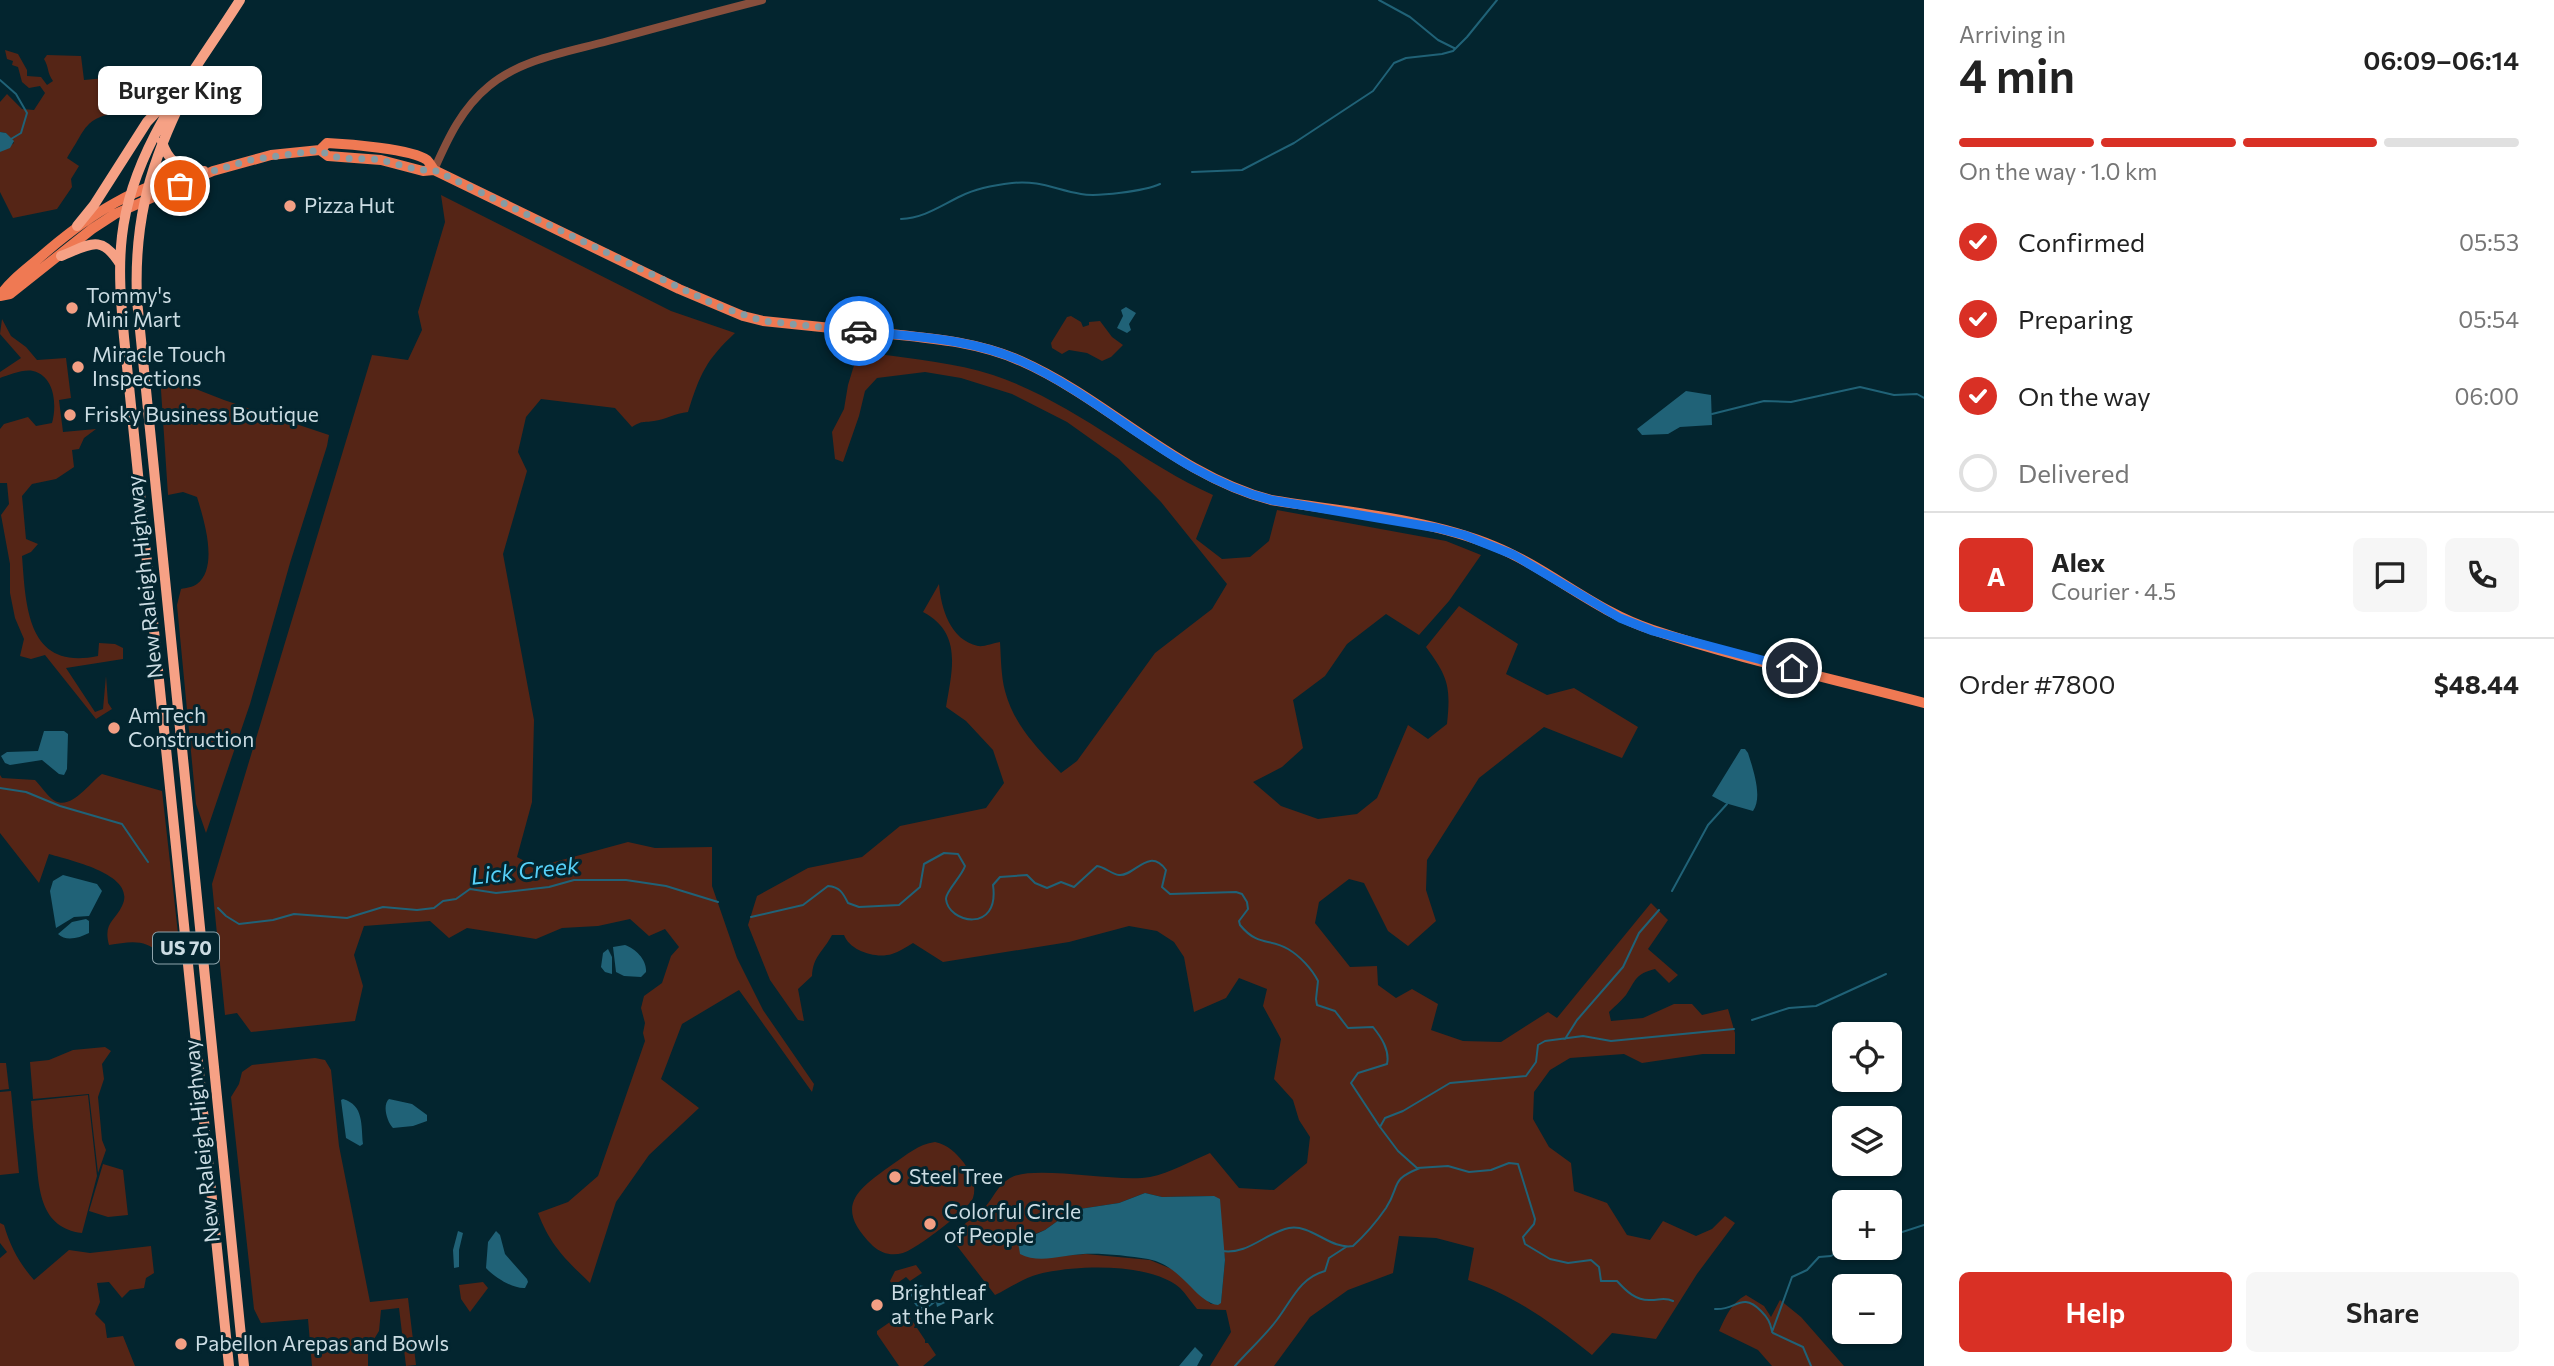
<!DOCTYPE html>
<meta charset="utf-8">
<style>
:root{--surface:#fff;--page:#f6f6f6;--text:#222;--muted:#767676;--line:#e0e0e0;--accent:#d93025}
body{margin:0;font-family:Commissioner,sans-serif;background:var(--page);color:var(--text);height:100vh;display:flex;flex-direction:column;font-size:26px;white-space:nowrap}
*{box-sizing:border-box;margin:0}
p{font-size:23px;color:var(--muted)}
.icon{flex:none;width:38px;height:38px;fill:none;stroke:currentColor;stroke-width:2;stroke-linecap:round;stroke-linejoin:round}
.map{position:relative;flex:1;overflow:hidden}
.details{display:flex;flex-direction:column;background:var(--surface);width:630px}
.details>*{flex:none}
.buttons{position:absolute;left:1832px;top:1022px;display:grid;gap:14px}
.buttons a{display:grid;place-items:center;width:70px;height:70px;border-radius:10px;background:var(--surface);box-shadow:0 2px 5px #0004;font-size:35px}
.pin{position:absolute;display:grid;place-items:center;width:60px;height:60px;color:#fff;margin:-30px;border:4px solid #fff;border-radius:50%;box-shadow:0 2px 7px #0007}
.courier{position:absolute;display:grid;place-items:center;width:70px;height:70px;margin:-35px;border:5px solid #1a73e8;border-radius:50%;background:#fff;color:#222;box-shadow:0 2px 9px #0007}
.bubble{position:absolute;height:49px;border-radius:10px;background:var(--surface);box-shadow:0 2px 5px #0004;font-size:23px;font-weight:600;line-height:49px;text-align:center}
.head em{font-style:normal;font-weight:600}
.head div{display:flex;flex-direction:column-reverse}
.head{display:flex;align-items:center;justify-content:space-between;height:119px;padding:0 35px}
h1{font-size:46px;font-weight:600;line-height:52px}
.bar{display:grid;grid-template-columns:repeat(4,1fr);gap:10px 7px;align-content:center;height:84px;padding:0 35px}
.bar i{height:9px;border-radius:5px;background:var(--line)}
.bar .on{background:var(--accent)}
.bar p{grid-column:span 4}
.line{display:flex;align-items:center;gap:18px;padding:0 35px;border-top:2px solid var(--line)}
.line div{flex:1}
.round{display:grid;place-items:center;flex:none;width:74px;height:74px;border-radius:10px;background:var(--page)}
ol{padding:0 35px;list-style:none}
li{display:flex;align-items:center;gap:21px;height:77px}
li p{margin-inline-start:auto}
li .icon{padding:7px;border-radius:50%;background:var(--accent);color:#fff;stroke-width:4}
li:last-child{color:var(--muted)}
li i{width:38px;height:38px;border:4px solid var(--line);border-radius:50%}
.button{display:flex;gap:14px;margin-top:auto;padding:14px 35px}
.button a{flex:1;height:80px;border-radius:10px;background:var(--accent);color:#fff;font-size:28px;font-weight:600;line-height:80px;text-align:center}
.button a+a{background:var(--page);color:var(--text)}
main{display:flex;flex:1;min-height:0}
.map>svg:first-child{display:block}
.green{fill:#552516;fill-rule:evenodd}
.water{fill:#206277}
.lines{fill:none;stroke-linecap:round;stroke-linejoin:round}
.stream{stroke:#206277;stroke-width:2}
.minor{stroke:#874f3d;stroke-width:8}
.major{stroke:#ef7953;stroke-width:10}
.highway{stroke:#f6a185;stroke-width:10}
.done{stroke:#859ca4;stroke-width:7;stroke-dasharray:0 12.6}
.route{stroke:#1a73e8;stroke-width:9}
.poi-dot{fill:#f39f84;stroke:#03252f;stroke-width:2.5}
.labels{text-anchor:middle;stroke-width:6;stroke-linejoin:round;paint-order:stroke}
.shield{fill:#03252f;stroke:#8fa5ad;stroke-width:2}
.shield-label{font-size:19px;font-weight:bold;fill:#cbdce3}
.poi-label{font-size:21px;fill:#cbdce3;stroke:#03252f;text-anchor:start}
.street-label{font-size:21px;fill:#cbdce3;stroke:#03252f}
.water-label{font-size:23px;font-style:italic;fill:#56d0f8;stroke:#03252f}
</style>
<main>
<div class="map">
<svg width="1924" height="1366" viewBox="0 0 1924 1366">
<rect width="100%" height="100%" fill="#03252f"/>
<path class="green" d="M5,50L18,54L27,70V76L41,77L47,85L53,81C47,73 49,67 44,59L47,55L81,56L84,80L105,78L112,96L124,111C83,118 88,126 67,158L79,166L71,179L72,187L57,209L13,218L0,192V152L14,143L6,133L0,132V102L7,94L22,109L34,110L45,93L40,86L29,88L22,82L18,67L12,65L13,61L7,59Z
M441,195L671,311L735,333C706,360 700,374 688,412C675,413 665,420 654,421C642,423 643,420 632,427L615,408L541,399L526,417L518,452L527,471L503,554L534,720L532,802L517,857L536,867L628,842L655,848L712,847V886L737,958L763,1010L814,1084L812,1092L739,990L682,1024L661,1079L699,1108L649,1155L616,1202L590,1283C566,1260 550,1245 538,1213L568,1202L598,1176L645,1041L643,1033L645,1023L641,1008L644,996L662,983L671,956L679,947L665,929L649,936L630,919L598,926L562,928L536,939L467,928L449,938L430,921L364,926L354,955L363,986L355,1021L251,1032L237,1013L225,1015L212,884L372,355L408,360L422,330L418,312L445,222Z
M1071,316L1081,322L1083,327L1089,325V322L1100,321L1112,337L1123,345L1111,357L1102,361L1087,353L1069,350L1062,354L1052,348L1051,343L1067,317Z
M2,319L11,336L26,347L37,360L66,358L71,398L59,400L63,432L96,429L84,438L79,449L72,450L74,467L56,479L32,484L22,496L26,539L38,544L31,552L22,556C26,607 27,671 98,656L99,643L115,644L123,648V659L66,668L95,712L103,709L106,676L108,703L112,709L96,719L45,655L31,659L20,656L24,639L15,618L10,593V564L1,515L9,504L7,483H0V429L4,424L28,417L36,426L52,423C57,406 55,376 33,371C23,369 9,375 0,378V372L21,358L0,334Z
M877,354C916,359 955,363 993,375C1071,401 1138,461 1213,495L1196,539L1222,559L1250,557L1269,541L1277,510L1446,541L1481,555L1449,601L1419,635L1386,614L1347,644L1325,676L1293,700L1303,748L1282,767L1253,782L1281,806L1318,819L1357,814L1377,798L1408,725L1428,739L1447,724C1451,686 1448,677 1426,647L1459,606L1518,644L1506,674L1547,695L1574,688L1638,727L1622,758L1544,727L1479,778L1427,860L1426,890L1436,921L1408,946L1388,931L1364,883L1349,879L1319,902L1315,923L1350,967L1377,966L1378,985L1396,998L1412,989L1438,1004L1431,1030L1463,1041L1501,1042L1548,1012L1557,1018L1651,903L1668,920L1648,949L1678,975L1669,983L1655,969C1635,974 1636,980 1626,995C1621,1001 1614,1007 1609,1012L1611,1021L1643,1018L1674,1004H1692L1702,1015L1728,1009L1735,1033V1054H1703L1642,1063L1624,1054L1570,1058L1550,1070L1534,1092L1533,1119L1549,1147L1571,1163L1574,1191L1607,1203L1627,1235L1650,1240L1663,1221L1696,1236L1712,1229L1725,1216L1735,1223L1697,1274L1656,1339L1612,1333L1592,1355C1553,1324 1516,1296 1468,1280L1474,1248L1436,1238L1399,1236L1393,1273L1348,1290L1310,1317L1274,1366H1210L1231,1332L1226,1310L1197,1309C1191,1302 1186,1294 1180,1288C1150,1262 1075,1265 1039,1274C1024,1278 1009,1288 995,1295L954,1242C959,1222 973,1221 985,1207C994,1197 997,1186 1010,1178C1034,1164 1116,1183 1150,1177C1170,1173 1191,1161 1210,1153L1239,1188L1274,1190L1307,1163L1310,1137L1299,1120L1293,1100L1274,1079L1281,1039L1263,1006L1267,989L1239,978L1226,998L1194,1012L1184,957L1174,942L1157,931L1129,926L1069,942L943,962L913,943C906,947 899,952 892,954C876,959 850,951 844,935H832C823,952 813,956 812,976L798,989L804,1021L798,1020L770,980L748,925L757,896L808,868L862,857L900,826L986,808L1004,783L993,750L966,721L946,707C952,670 963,633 923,612L939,584C941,608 950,640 978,646C984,647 993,643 1000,642C1001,658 1001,676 1005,691C1014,725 1037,748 1061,773L1077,761L1155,653L1212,609L1227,584L1161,502L1119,459L1067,422L1012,394L961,378L925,372L877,378L865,391L859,416L843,462L835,459L832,432L844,409L848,385L855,362ZM1145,1193L1162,1197L1214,1196L1225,1260L1221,1302L1211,1304L1174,1270L1150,1260L1086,1254L1046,1257L1022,1239L1045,1230L1073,1210L1119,1203Z
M160,375L224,400L329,435L327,446L290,563L250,704L206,833L196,804L177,605L181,589C186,588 193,587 197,584C219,567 204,520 197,497L183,492L168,495Z
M102,774L162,791L180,951L160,954C145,938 129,942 109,945C103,923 115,921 122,906C138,874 68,860 49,854L39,883L0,833V775L2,778L35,780C41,786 48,797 55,801C72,810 90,782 102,774Z
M105,1047L111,1051L102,1064L104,1079L98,1097L102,1140L106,1150L98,1173L89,1094L33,1099L30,1062L49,1060L73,1050Z
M315,1058L325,1060L331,1070L339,1146L370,1302L408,1298L416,1365L406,1366L399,1308L381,1310L379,1331L368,1349V1366H312L308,1319L261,1323L254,1309L231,1097L239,1084L242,1072L252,1065Z
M0,1063H6L9,1089L0,1090Z
M11,1091L19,1173L0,1175V1092Z
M88,1095L97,1176L82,1233C40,1228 39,1189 36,1156C34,1138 32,1119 31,1101Z
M935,1142C948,1145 955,1152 964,1163C971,1174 977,1185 973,1198C969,1209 915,1250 903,1253C892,1256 882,1254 873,1246C832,1206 858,1189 893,1164C907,1155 918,1144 935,1142Z
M103,1164L123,1170L128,1215L108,1217L89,1211Z
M0,1223L4,1225C10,1246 19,1263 34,1280L69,1250L90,1253L151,1246L154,1273L146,1278L144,1288L130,1290L122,1298L109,1282L97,1283L100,1302L95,1314L105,1324L107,1338L123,1336L135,1366H0V1258L7,1252L0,1243Z
M916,1265L922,1273L910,1281L906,1277L893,1286L890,1281L895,1271Z
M483,1282L488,1288L470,1312L461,1299L459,1285Z
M1746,1295L1764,1306L1771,1317L1780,1300L1801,1317L1844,1366H1772L1758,1350L1719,1331C1726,1316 1731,1303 1746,1295Z
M903,1313H907L915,1325L914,1328H917L925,1340V1343H928L936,1355L923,1366H899L877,1334V1331Z"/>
<path class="water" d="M0,132L6,133L14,141L10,148L0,152Z
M1126,307L1136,313L1129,324L1131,330L1127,333L1117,328L1123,316L1121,310Z
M1686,391L1711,395L1712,425L1680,427L1668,434L1642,435L1637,429Z
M44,731H64L68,734L67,769L64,775L59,774L42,760L10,765L5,763L1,756L7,752L38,751Z
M1741,749H1745L1748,753C1753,769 1763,797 1753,811L1725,803L1712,796Z
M63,875L97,884L102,891L89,916L74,917L56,928L50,891L53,881Z
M86,919L89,921V933C79,938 66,942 58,934L72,922Z
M625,945C636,949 647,960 646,972L641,977L624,976L616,972L613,947Z
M608,949L612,957V974L605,972L601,967L603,953Z
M343,1099C364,1105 361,1125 363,1144L360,1146L346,1138L341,1100Z
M389,1099L412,1104L427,1115V1121L413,1126L393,1128C387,1122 382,1105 389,1099Z
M1145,1193L1162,1197L1214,1196L1220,1199L1225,1260L1221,1303L1218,1305C1195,1302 1183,1266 1148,1259C1128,1256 1103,1253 1083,1254C1063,1255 1039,1264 1020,1254L1018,1242L1045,1230L1073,1210L1119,1203Z
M458,1231L463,1233L459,1250V1267L454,1268L453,1250Z
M496,1231L500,1235L505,1254L527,1279L528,1282L525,1288C513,1289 494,1277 486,1268L488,1242Z
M917,1285L924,1286L929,1292L934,1288L945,1303L937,1307L936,1302L924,1311L925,1313L923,1315L914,1303L926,1292L915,1294L914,1298L909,1295Z
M1195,1347L1203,1355L1197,1366H1179Z"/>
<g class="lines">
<path class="stream" d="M1379,0L1410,17L1438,40L1454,48
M0,80L16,94L27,113L21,133L11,139
M1192,172L1242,170L1294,143L1373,91L1394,63L1406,58L1442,54L1453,51L1467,37L1497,0
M901,219C924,218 940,206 961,196C977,188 994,185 1012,183C1040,180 1056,190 1081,194C1097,197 1145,191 1160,184
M1712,414L1764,401L1791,402L1860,387L1894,395L1917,394L1924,398
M0,788L26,792L60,806L122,824L148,862
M1672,891L1708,825L1727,804
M218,908L226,916L239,924L273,920L294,914L347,918L383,907L417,910L434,908L443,901L456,899L470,889L496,893L549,887L574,880H626L666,886L718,902
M751,917L803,905L828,886C840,887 843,893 848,903L859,907L899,905L920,887L924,864L944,853L958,854L965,866C962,876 945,892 946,899C948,923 1000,934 993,885L1000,877L1027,875L1035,883L1047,888L1061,882L1074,887L1097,866C1105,867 1111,874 1119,875C1134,877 1149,846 1166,870L1162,887L1170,894L1236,892L1242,894L1247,902L1248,909L1239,921L1240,925C1258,947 1270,938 1288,949C1300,956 1312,969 1318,981L1316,999L1317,1005L1335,1011L1348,1028L1373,1027C1381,1037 1390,1050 1387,1064L1358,1073L1351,1083L1380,1127
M1752,1020L1789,1008L1816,1006L1886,974
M1565,1039L1577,1020L1623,967L1639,933L1659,910
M1890,1236L1924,1225
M1222,1251C1248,1255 1265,1233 1289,1228C1312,1224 1330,1250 1353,1246C1365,1235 1377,1221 1386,1208C1401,1185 1389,1180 1420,1168
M1673,1301C1665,1297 1659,1300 1651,1300C1636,1301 1626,1291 1617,1281H1601L1599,1267L1591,1260L1568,1263L1550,1259L1525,1244L1523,1237L1534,1224L1535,1219L1518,1164L1509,1163L1491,1170L1469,1172L1448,1166L1417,1168L1398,1151L1380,1127L1385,1118L1403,1111L1450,1083L1526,1076L1536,1062L1538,1045L1545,1041L1583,1036L1611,1041L1734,1029
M1715,1309C1736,1311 1741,1291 1761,1311C1768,1318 1770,1322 1772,1331
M1772,1332L1792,1277L1807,1270L1819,1257L1831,1256L1845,1248
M1773,1333L1803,1347L1811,1366
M1235,1366C1248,1351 1264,1337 1276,1321C1291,1302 1299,1278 1325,1271L1329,1258L1346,1247"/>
<path class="minor" d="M434,170C448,138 462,108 489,86C521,59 568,52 608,41C659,27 711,13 762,0"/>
<path class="major" d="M320,150L328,156L381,160L423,171L434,170L679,289L743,316L763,321C802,325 841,329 880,333C928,338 976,341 1021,361C1109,400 1176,475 1271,500C1343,512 1427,518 1494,546C1550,569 1594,611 1653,630C1740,659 1834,679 1924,703
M0,296L10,294L92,229L115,214L213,171L271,155L320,150L327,143C348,144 412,149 427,160C430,163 432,167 434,170
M0,296C10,281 25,270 38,259C89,214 136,184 204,171"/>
<path class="highway" d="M178,108C147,173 134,228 137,300L244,1366
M162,142C170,166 180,165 203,171
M77,226L94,205L147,122L174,93
M61,256C89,245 101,233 120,264
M229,1366L124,337C121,303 118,270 122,236C132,147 194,73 240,0"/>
</g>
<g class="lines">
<path class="done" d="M180,186L213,171L250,160L320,150C335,162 361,157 380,160C398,163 416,172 434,170L718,306L763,321L859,331"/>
<path class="route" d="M859,331C914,337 970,338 1021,361C1109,401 1176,476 1271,500L1437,528L1464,535L1514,555L1620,618L1653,631L1792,668"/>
</g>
<g class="poi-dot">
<circle cx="290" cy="206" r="7"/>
<circle cx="72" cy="308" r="7"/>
<circle cx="78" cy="367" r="7"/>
<circle cx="70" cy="415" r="7"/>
<circle cx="114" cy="728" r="7"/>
<circle cx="895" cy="1177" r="7"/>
<circle cx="930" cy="1224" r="7"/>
<circle cx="877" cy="1305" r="7"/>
<circle cx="181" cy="1344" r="7"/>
</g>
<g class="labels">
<rect class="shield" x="153" y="932.5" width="66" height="31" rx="5"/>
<g class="shield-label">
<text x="186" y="955">US 70</text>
</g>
<g class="poi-label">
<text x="304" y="213">Pizza Hut</text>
<text x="86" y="303">Tommy's<tspan x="86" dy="24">Mini Mart</tspan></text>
<text x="92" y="362">Miracle Touch<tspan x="92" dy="24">Inspections</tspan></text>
<text x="84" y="422">Frisky Business Boutique</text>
<text x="128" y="723">AmTech<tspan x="128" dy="24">Construction</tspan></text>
<text x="909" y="1184">Steel Tree</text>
<text x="944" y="1219">Colorful Circle<tspan x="944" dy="24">of People</tspan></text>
<text x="891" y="1300">Brightleaf<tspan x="891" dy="24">at the Park</tspan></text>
<text x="195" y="1351">Pabellon Arepas and Bowls</text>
</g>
<g class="street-label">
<text transform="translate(145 577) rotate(-96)" y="7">New Raleigh Highway</text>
<text transform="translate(202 1141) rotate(-96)" y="7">New Raleigh Highway</text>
</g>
<g class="water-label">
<text transform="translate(525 871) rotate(-6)" y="8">Lick Creek</text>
</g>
</g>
</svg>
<div class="buttons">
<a><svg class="icon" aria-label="locate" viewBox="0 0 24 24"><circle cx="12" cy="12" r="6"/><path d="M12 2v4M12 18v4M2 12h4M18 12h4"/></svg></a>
<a><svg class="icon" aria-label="layers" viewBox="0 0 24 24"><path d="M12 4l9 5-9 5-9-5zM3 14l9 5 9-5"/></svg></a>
<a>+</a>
<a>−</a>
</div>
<div class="pin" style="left:180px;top:186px;background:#ea580c"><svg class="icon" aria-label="bag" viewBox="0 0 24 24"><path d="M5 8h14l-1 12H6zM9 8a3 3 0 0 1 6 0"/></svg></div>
<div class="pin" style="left:1792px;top:668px;background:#1f2937"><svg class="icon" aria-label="home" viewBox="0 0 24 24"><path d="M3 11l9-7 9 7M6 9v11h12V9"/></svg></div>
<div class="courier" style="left:859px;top:331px"><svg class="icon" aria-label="car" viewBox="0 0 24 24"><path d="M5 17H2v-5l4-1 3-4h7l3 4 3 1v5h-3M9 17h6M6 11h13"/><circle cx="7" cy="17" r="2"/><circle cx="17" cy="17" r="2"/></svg></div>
<div class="bubble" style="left:98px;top:66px;width:164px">Burger King</div>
</div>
<section class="details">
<div class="head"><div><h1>4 min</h1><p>Arriving in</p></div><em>06:09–06:14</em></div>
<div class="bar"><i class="on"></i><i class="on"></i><i class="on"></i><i></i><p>On the way · 1.0 km</p></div>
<ol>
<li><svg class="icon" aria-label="check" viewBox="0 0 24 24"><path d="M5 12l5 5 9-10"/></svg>Confirmed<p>05:53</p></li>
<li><svg class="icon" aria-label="check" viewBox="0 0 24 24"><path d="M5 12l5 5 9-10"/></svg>Preparing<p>05:54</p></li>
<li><svg class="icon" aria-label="check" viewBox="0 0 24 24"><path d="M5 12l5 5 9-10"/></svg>On the way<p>06:00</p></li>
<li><i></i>Delivered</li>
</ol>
<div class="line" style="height:126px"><b class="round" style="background:var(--accent);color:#fff">A</b><div><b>Alex</b><p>Courier · 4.5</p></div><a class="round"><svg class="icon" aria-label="chat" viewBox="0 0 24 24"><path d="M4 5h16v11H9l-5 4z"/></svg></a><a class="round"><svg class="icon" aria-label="phone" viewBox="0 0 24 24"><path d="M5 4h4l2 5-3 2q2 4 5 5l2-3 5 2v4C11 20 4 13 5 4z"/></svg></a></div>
<div class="line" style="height:91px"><div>Order #7800</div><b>$48.44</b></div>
<div class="button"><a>Help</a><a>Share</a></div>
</section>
</main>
